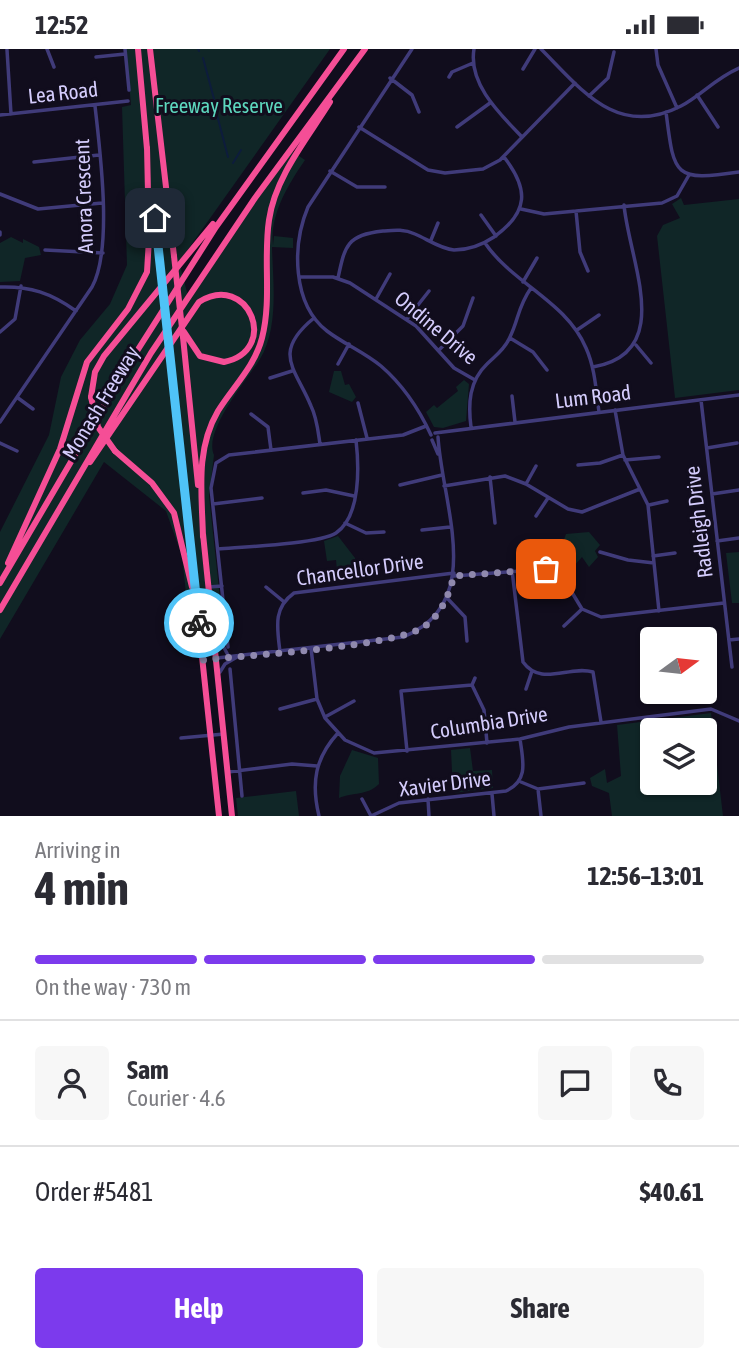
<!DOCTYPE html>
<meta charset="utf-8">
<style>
:root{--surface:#fff;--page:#f7f7f7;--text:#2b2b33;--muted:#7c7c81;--line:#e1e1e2;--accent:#7c3aed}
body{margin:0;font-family:"Asap Condensed",sans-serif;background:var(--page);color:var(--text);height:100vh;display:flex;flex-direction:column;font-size:26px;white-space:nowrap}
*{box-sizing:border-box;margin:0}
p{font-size:23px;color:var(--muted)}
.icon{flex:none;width:38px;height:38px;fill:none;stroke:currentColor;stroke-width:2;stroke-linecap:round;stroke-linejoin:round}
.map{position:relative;height:767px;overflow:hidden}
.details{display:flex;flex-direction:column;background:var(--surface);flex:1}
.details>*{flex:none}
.needle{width:46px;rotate:75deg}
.tools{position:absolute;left:640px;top:578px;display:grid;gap:14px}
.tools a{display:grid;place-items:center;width:77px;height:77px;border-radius:7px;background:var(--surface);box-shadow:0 2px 5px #0004;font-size:35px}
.pin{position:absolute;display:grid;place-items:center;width:60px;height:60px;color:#fff;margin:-30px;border-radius:14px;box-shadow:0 4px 10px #0006}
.courier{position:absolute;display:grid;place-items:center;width:70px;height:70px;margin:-35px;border:5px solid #4fc3f7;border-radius:50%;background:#fff;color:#222;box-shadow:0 2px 9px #0007}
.head em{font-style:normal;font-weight:700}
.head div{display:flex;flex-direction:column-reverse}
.head{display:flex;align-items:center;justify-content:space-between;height:119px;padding:0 35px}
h1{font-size:46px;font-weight:700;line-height:52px}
.bar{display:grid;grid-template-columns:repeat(4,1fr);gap:10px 7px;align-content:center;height:84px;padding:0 35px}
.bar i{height:9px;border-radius:5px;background:var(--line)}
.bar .current{background:var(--accent)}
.bar p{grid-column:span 4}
.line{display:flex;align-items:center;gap:18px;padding:0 35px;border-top:2px solid var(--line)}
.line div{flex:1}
.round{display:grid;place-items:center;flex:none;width:74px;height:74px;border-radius:7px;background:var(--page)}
.primary-button{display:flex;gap:14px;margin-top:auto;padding:14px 35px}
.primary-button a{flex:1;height:80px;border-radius:7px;background:var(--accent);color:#fff;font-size:28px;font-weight:700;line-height:80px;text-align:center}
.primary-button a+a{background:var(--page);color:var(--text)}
.status{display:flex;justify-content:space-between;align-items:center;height:49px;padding:0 35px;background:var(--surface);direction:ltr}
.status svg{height:19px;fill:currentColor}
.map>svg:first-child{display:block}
.green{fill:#102627;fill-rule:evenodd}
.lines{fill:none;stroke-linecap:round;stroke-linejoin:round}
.stream{stroke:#0d1c3c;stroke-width:2}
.minor{stroke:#403b7a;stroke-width:3.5}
.highway{stroke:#f54e96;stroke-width:6}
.highway-bridge{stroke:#f54e96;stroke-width:6}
.done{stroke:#9089ae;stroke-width:7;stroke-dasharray:0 12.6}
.route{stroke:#4fc3f7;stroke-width:9}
.labels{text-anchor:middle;stroke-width:6;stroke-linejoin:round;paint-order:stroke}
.street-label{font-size:21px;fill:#d4ccfc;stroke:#110d1d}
.park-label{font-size:21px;fill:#5dd7be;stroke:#110d1d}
</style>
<div class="status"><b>12:52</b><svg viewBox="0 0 49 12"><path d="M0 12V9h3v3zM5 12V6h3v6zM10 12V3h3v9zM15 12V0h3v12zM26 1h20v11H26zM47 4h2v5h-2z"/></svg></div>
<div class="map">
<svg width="739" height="767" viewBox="0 0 739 767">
<rect width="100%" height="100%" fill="#110d1d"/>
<path class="green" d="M126,0H330L179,213L188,247L290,101L305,111C288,136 270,165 273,196L274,187L293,189V199L272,198C273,234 279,278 260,310C247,331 203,382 214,406L209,447L225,596L192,601L182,507L166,462L104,413L0,590V483L49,386L61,328L80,291L110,255L127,216L122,58L131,56Z
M681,149L684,156L739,150V341L675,349L657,187L663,176L680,169L672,155Z
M11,188L23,194V190L39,198L41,206L25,209L20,232L0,233V194Z
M334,322H341L345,336L349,335L356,348L352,353L329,343Z
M464,331L469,335L466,372L443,379L434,378L426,363L434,356L437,359L458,342L456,338Z
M589,483L600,496L595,502L598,508L589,518L582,508L566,526L554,519L566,485Z
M338,487L355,509L357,530L338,533L336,511L327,512L324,492Z
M739,503V554H732L726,504Z
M711,664L723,767H612L609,744L592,737L590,729L605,720L607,734L621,727L617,676ZM653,681H705V733H653Z
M470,699L473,722L492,721L493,739L453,744L451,701Z
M352,701L378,709L379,735C367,747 353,743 339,749L340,727Z
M296,742L299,767H238L236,749Z"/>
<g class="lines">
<path class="stream" d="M198,0L199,2
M203,9L214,50
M216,62L228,108
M233,114L241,101"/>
<path class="minor" d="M47,0L54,18
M125,0L129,41
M412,0L308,158C292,196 292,255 327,282C344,295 364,303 381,317C403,336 419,360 431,386
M474,0C468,35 500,65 522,88
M541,0C581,40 617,90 681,57C702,46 714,30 739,19
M656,0L658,16L677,59
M7,1L11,65
M96,8L125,5
M523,20L535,0
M449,28L452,23L473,14
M390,29L412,46L419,63
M697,46L718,78
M589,47L608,29L614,3
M666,63C674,126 673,133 739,123
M0,66L128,52
M359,78L428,121L445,124L483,120L500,111L575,34
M457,78L490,54
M34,113L99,106
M330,122L357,138H385
M0,145L38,160L102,154
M521,160L544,165L662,154L677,147L689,126
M576,162L580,203L588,222
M481,166L496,187
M0,183V186
M431,191L438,174
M485,194C513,235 566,252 586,299C595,319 596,341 599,363
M45,201L103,204
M299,228H333L350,234L416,277L454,319L475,331
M338,229C345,196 347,186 383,182C395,181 404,180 415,185C427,190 441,200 454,201C469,201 482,196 494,188C529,163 529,140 504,108
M523,233L537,209
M0,238C30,237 51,244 76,262
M376,250L390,225
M314,269C271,304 296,320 311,357C317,369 318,382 320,395
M407,270L429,242
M577,281L599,266
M0,283L15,270L21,237
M510,289L533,303L547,321
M636,296L651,314
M439,301L463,277L473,249
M338,315L349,295
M593,318C676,304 629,212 624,156
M270,329L292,322
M512,347L515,373
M18,349L33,360
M701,351L732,618
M358,354L367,389
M615,361L623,406L648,456L659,562
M251,365L268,378L271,401
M0,373L92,238C113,200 100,102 95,57
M471,378C468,355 469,332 487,315C495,307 504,301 509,290C519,271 517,259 531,239
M435,384L739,346
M432,391L438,405
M0,394L17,402
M707,399L737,394
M625,411L659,408
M578,416L600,414L623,406
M490,428L495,474
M526,435L536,417
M400,436L442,426
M444,437L505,427L526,435L568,460L582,463L640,440
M303,444L326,441L354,447
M712,445L739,441
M213,455L262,449
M649,456L667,452
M536,467L548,449
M345,474L366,484L384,483
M422,481L450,478
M717,492L739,489
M218,500C242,498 319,495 336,484C361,467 359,417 356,391
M600,503L628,511L654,514
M653,507L675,504
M512,521L523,613C541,638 569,616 593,623L601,673
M454,527L546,520L565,532L582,560L601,568L724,554
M209,538L222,537
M266,538L283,552
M448,550L465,568L467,592
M564,577L582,560
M215,582L229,608
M729,591L739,590
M228,598L211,439L216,414L229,406L403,386L426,377
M311,599L317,650L325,669L345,691L374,704L520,690L569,678L711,660L739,672
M280,603C277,578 273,559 294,544L454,524
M217,609L403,588C487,555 442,456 438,388
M230,620L242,747
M220,623L225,615L237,608
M472,636L475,629
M526,640L532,622
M280,660L317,650
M325,668L354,652
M181,689L224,685
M407,702L401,642L472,636L484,661L487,694
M228,723L292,715L317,717
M521,733L538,740L584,734
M538,740L541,767
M492,745L494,767
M362,750L371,767L399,754L506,742C529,731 523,712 520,690
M428,750L429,767
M319,767C311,734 315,709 338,684"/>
<path class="highway" d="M138,0L147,100
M150,0L174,207
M152,142L160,223
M183,288L198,436
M170,307L219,767
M91,348L95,323L104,307L213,175
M115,402L152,434L174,464L192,538
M90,413L199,253C248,222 281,301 224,313L200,307L184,283
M203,485L232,767
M203,488C202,445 195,401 218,362C233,338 255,317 262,289C272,250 263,210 269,171C275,128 307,90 330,53
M8,514L60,400L87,313L128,260L147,223L149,190L147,98
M0,534L123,324L216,178L344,0
M0,561L151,304L255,149L365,0"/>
<path class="highway-bridge" d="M174,207L183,288
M160,223L170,307
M91,348L98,378L115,402"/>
</g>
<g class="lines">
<path class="done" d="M199,574L203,611C246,606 398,598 425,577C443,563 448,547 454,527L546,520"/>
<path class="route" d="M155,169L199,574"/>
</g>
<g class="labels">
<g class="street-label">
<text transform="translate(63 44) rotate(-6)" y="7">Lea Road</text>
<text transform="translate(84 147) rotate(-92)" y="7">Anora Crescent</text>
<text transform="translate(436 279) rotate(40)" y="7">Ondine Drive</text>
<text transform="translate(593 348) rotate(-7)" y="7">Lum Road</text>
<text transform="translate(101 354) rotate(-59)" y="7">Monash Freeway</text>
<text transform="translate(699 473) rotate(-97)" y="7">Radleigh Drive</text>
<text transform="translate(360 521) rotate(-8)" y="7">Chancellor Drive</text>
<text transform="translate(489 674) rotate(-9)" y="7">Columbia Drive</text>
<text transform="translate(445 735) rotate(-7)" y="7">Xavier Drive</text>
</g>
<g class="park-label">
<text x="219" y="64">Freeway Reserve</text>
</g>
</g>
</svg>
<div class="tools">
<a><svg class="needle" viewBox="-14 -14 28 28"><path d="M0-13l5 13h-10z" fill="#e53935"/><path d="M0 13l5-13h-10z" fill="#7c7c81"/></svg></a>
<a><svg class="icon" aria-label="layers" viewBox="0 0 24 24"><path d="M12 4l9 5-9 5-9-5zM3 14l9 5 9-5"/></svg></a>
</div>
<div class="pin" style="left:546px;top:520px;background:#ea580c"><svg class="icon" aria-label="bag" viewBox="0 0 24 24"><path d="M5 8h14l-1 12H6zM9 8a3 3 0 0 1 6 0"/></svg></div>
<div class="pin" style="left:155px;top:169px;background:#1f2937"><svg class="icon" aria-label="home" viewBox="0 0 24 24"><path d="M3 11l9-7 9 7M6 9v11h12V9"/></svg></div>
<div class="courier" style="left:199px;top:574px"><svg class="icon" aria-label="bike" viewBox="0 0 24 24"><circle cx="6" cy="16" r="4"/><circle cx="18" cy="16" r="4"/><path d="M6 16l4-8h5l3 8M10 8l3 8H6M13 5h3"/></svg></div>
</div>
<section class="details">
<div class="head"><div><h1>4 min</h1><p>Arriving in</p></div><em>12:56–13:01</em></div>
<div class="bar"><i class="current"></i><i class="current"></i><i class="current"></i><i></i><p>On the way · 730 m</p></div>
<div class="line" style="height:126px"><a class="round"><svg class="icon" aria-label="person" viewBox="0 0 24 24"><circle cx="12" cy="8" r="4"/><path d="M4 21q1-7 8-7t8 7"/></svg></a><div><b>Sam</b><p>Courier · 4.6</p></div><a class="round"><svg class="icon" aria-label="chat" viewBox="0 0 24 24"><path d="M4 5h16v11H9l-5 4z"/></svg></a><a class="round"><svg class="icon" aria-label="phone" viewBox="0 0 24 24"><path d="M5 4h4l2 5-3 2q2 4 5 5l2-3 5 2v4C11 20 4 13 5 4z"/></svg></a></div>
<div class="line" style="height:91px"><div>Order #5481</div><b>$40.61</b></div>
<div class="primary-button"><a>Help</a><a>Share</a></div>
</section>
